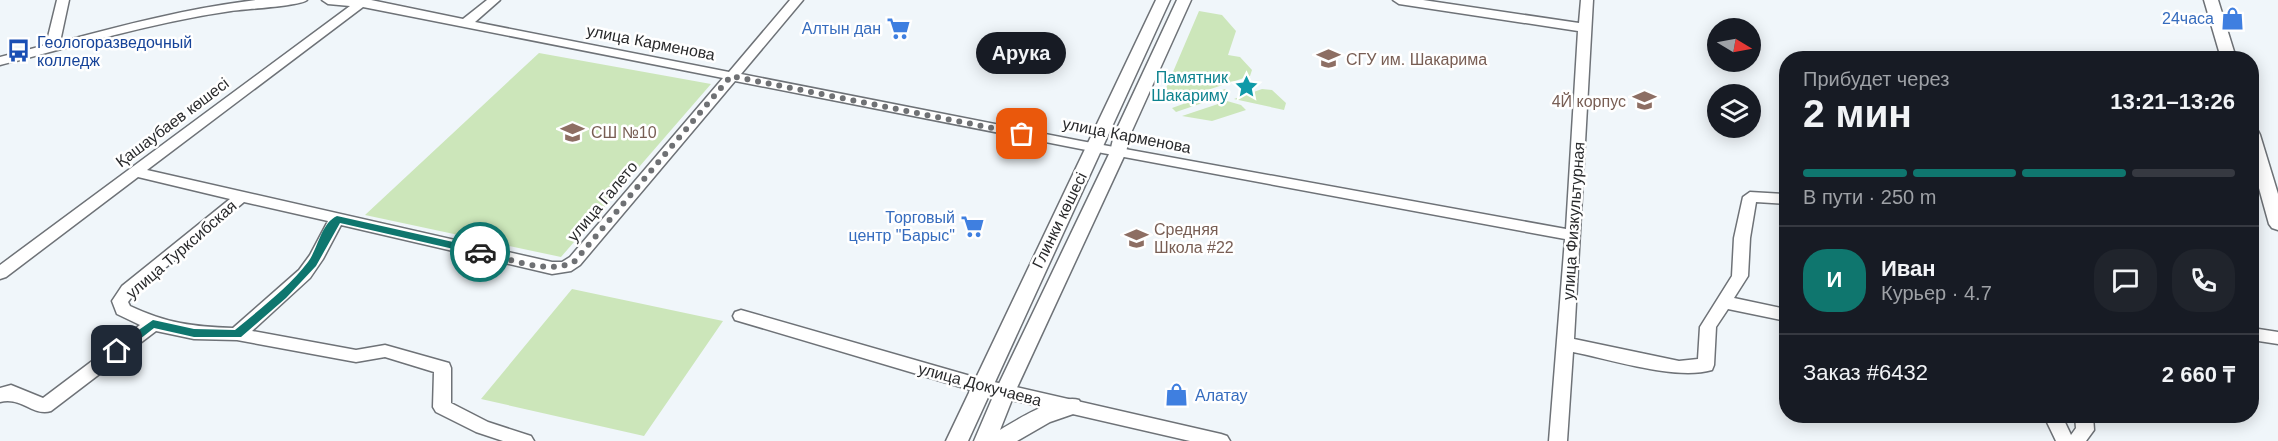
<!DOCTYPE html>
<html lang="ru">
<meta charset="utf-8">
<style>
:root{--surface:#171b24;--page:#20242c;--text:#f1f3f6;--muted:#9ea1a6;--line:#363941;--accent:#0f766e}
body{margin:0;font-family:Arial,sans-serif;background:var(--page);color:var(--text);height:100vh;display:flex;flex-direction:column;font-size:22px;white-space:nowrap}
*{box-sizing:border-box;margin:0}
p{font-size:20px;color:var(--muted)}
.icon{flex:none;width:33px;height:33px;fill:none;stroke:currentColor;stroke-width:2;stroke-linecap:round;stroke-linejoin:round}
.map{position:relative;flex:1;overflow:hidden}
.sheet{position:absolute;left:1779px;top:51px;width:480px;height:372px;display:flex;flex-direction:column;background:var(--surface);border-radius:24px;box-shadow:0 3px 15px #0003}
.sheet>*{flex:none}
.needle{width:39px;rotate:100deg}
.fabs{position:absolute;left:1707px;top:18px;display:grid;gap:12px}
.fabs a{display:grid;place-items:center;width:54px;height:54px;border-radius:50%;background:var(--surface);box-shadow:0 3px 15px #0003;font-size:30px}
.pin{position:absolute;display:grid;place-items:center;width:51px;height:51px;color:#fff;margin:-26px;border-radius:12px;box-shadow:0 3px 9px #0006}
.courier{position:absolute;display:grid;place-items:center;width:60px;height:60px;margin:-30px;border:4px solid #0f766e;border-radius:50%;background:#fff;color:#222;box-shadow:0 2px 8px #0007}
.bubble{position:absolute;height:42px;border-radius:21px;background:var(--surface);box-shadow:0 3px 15px #0003;font-size:20px;font-weight:800;line-height:42px;text-align:center}
.headline em{font-style:normal;font-weight:800}
.headline div{display:flex;flex-direction:column-reverse}
.headline{display:flex;align-items:center;justify-content:space-between;height:102px;padding:0 24px}
h1{font-size:39px;font-weight:800;line-height:45px}
.bar{display:grid;grid-template-columns:repeat(4,1fr);gap:9px 6px;align-content:center;height:72px;padding:0 24px}
.bar i{height:8px;border-radius:4px;background:var(--line)}
.bar .active{background:var(--accent)}
.bar p{grid-column:span 4}
.line{display:flex;align-items:center;gap:15px;padding:0 24px;border-top:2px solid var(--line)}
.line div{flex:1}
.round{display:grid;place-items:center;flex:none;width:63px;height:63px;border-radius:24px;background:var(--page)}
.map>svg:first-child{display:block}
.green{fill:#cce6ba}
.lines{fill:none;stroke-linecap:round;stroke-linejoin:round}
.minor-casing{stroke:#6e7277;stroke-width:3}
.major-casing{stroke:#6e7277;stroke-width:3}
.minor{fill:#fff;fill-rule:evenodd}
.major{fill:#fff;fill-rule:evenodd}
.route{fill:#0f766e}
.done{stroke:#6f7174;stroke-width:6;stroke-dasharray:0 10.8}
.labels{text-anchor:middle;stroke-width:5;stroke-linejoin:round;paint-order:stroke}
.shop-label{font-size:16px;fill:#366cbe;stroke:#fff;text-anchor:end}
.transit-label{font-size:16px;fill:#164399;stroke:#fff;text-anchor:start}
.street-label{font-size:16px;fill:#292a2c;stroke:#fff}
.education-label{font-size:16px;fill:#785e54;stroke:#fff;text-anchor:start}
.culture-label{font-size:16px;fill:#0d838f;stroke:#fff;text-anchor:end}
</style>
<div class="map">
<svg width="2278" height="441" viewBox="0 0 2278 441">
<rect width="100%" height="100%" fill="#f0f6fa"/>
<path class="green" d="M1199,11L1222,15L1236,31L1228,55L1240,57L1252,70L1250,76L1168,103L1161,100Z
M539,53L711,84L561,257L365,215Z
M1225,89L1229,94L1176,112L1172,108Z
M1262,89L1272,90L1286,103L1284,110L1234,99Z
M1227,101L1241,105L1246,110L1212,121L1182,116Z
M572,289L723,321L644,436L481,399Z"/>
<g class="lines">
<defs>
<path id="minor" d="M57,0H69L60,42C124,25 189,8 256,0C273,0 290,0 307,0C301,6 244,9 231,11C153,22 76,46 0,65V57L46,45Z
M322,0H371L463,19L487,0H500L475,22L729,72L790,0H803L741,74L1081,141L1566,229L1578,31L1399,4L1393,0H1423L1579,23L1581,0H1593L1574,339L1679,361L1698,359L1700,327L1732,276L1734,238L1743,197L1750,192L1786,194V204L1756,202L1750,238L1748,276L1734,298L1786,309V321L1728,309L1716,327L1714,365L1712,370C1676,381 1610,359 1573,352L1567,441H1549L1565,239L1081,149L735,81L580,265L571,271L552,274L341,225L323,259L310,278L252,331L356,350L385,345L449,363L451,368V403L488,422L531,436L534,441H503L476,432L436,412L433,407L434,372L385,357L356,362L237,340L194,339L156,331L51,411C34,417 21,396 0,402V388L11,385L43,398L140,325L117,314L112,301L122,286L230,199L138,177L6,277L0,279V265L350,6L328,4ZM363,7L723,78L570,257L562,262H552L147,170ZM244,202L328,221L310,255L299,270L233,328C194,327 166,323 130,306L128,302L134,294Z
M741,310L981,379L1221,434L1227,436L1230,441H1190L981,393L735,320L733,316L735,312Z
M2252,328L2278,332V344L2252,340Z
M2044,416H2062L2071,435L2076,428L2075,416H2093L2094,430L2086,441H2056Z"/>
<path id="major" d="M1156,0H1170L968,441H946Z
M1177,0H1191L1130,135L1126,152L1015,392L1000,430C1018,419 1059,394 1079,400L1082,406L1079,412L1050,422L1017,441H974L995,392L1110,152L1114,135Z
M2204,0H2218L2236,58H2221Z
M2252,130L2258,131L2260,135L2278,194V230L2272,228L2269,224L2252,163Z"/>
</defs>
<use href="#minor" class="minor-casing"/>
<use href="#major" class="major-casing"/>
<use href="#minor" class="minor"/>
<use href="#major" class="major"/>
</g>
<path class="route" d="M337,216L480,248L485,252L480,255L340,223L316,266L286,298L241,337H194L154,328L121,354H113V348L153,320L194,329L235,330C260,309 288,288 308,262C318,249 321,223 337,216Z"/>
<g class="lines">
<path class="done" d="M480,252C507,258 550,276 575,261L731,76L1022,134"/>
</g>
<defs>
<symbol id="shop-bare" viewBox="-9 -9 18 18"><path d="M-5-2.5h2.3a2.7 3.5 0 0 1 5.4 0H5L5.5 6h-11ZM-1.5-2.5h3a1.5 2.3 0 0 0-3 0Z" fill="#3f7fe0" stroke="#fff" stroke-width="2.5" paint-order="stroke"/></symbol>
<symbol id="supermarket-bare" viewBox="-9 -9 18 18"><path d="M-6-5.5h2.5l.6 2H6L4.5 2H-2.5L-4.4-4H-6ZM-1.5 3.2a1.3 1.3 0 1 0 .1 0ZM3 3.2a1.3 1.3 0 1 0 .1 0Z" fill="#3f7fe0" stroke="#fff" stroke-width="2.5" paint-order="stroke"/></symbol>
<symbol id="bus-bare" viewBox="-9 -9 18 18"><path d="M-5-6H5V4H4V6H2V4H-2V6H-4V4H-5ZM-3.5-4V0h7V-4ZM-3.5 1.2v1.5H-2V1.2ZM2 1.2v1.5H3.5V1.2Z" fill="#1a4fb4" stroke="#fff" stroke-width="2.5" paint-order="stroke"/></symbol>
<symbol id="university-bare" viewBox="-9 -9 18 18"><path d="M0-5L7-2L0 1L-7-2ZM-4 1L0 2.5L4 1V4Q0 6-4 4Z" fill="#8d6e63" stroke="#fff" stroke-width="2.5" paint-order="stroke"/></symbol>
<symbol id="sight-bare" viewBox="-9 -9 18 18"><path d="M0-6L1.8-2.2L6-1.7L2.9 1.2L3.7 5.4L0 3.3L-3.7 5.4L-2.9 1.2L-6-1.7L-1.8-2.2Z" fill="#0f9aa8" stroke="#fff" stroke-width="2.5" paint-order="stroke"/></symbol>
<symbol id="school-bare" viewBox="-9 -9 18 18"><path d="M0-5L7-2L0 1L-7-2ZM-4 1L0 2.5L4 1V4Q0 6-4 4Z" fill="#8d6e63" stroke="#fff" stroke-width="2.5" paint-order="stroke"/></symbol>
</defs>
<g fill-rule="evenodd">
<use href="#shop-bare" x="2216" y="2" width="33" height="33"/>
<use href="#supermarket-bare" x="882" y="12" width="33" height="33"/>
<use href="#bus-bare" x="2" y="34" width="33" height="33"/>
<use href="#university-bare" x="1312" y="42" width="33" height="33"/>
<use href="#sight-bare" x="1230" y="70" width="33" height="33"/>
<use href="#university-bare" x="1628" y="84" width="33" height="33"/>
<use href="#school-bare" x="556" y="116" width="33" height="33"/>
<use href="#supermarket-bare" x="956" y="210" width="33" height="33"/>
<use href="#school-bare" x="1120" y="222" width="33" height="33"/>
<use href="#shop-bare" x="1160" y="378" width="33" height="33"/>
</g>
<g class="labels">
<g class="shop-label">
<text x="2214" y="24">24часа</text>
<text x="881" y="34">Алтын дан</text>
<text x="955" y="223">Торговый<tspan x="955" dy="18">центр "Барыс"</tspan></text>
<text x="1195" y="401" text-anchor="start">Алатау</text>
</g>
<g class="transit-label">
<text x="37" y="48">Геологоразведочный<tspan x="37" dy="18">колледж</tspan></text>
</g>
<g class="street-label">
<text transform="translate(651 42) rotate(11)" y="6">улица Карменова</text>
<text transform="translate(172 122) rotate(-37)" y="6">Қашаубаев көшесі</text>
<text transform="translate(1127 135) rotate(11)" y="6">улица Карменова</text>
<text transform="translate(602 201) rotate(-50)" y="6">улица Галето</text>
<text transform="translate(1059 220) rotate(-64)" y="6">Глинки көшесі</text>
<text transform="translate(1573 221) rotate(-86)" y="6">улица Физкультурная</text>
<text transform="translate(181 249) rotate(-41)" y="6">улица Турксибская</text>
<text transform="translate(980 384) rotate(15)" y="6">улица Докучаева</text>
</g>
<g class="education-label">
<text x="1346" y="65">СГУ им. Шакарима</text>
<text x="1626" y="107" text-anchor="end">4Й корпус</text>
<text x="591" y="138">СШ №10</text>
<text x="1154" y="235">Средняя<tspan x="1154" dy="18">Школа #22</tspan></text>
</g>
<g class="culture-label">
<text x="1228" y="83">Памятник<tspan x="1228" dy="18">Шакариму</tspan></text>
</g>
</g>
</svg>
<div class="fabs">
<a><svg class="needle" viewBox="-14 -14 28 28"><path d="M0-13l5 13h-10z" fill="#e53935"/><path d="M0 13l5-13h-10z" fill="#9ea1a6"/></svg></a>
<a><svg class="icon" aria-label="layers" viewBox="0 0 24 24"><path d="M12 4l9 5-9 5-9-5zM3 14l9 5 9-5"/></svg></a>
</div>
<div class="pin" style="left:1022px;top:134px;background:#ea580c"><svg class="icon" aria-label="bag" viewBox="0 0 24 24"><path d="M5 8h14l-1 12H6zM9 8a3 3 0 0 1 6 0"/></svg></div>
<div class="pin" style="left:117px;top:351px;background:#1f2937"><svg class="icon" aria-label="home" viewBox="0 0 24 24"><path d="M3 11l9-7 9 7M6 9v11h12V9"/></svg></div>
<div class="courier" style="left:480px;top:252px"><svg class="icon" aria-label="car" viewBox="0 0 24 24"><path d="M5 17H2v-5l4-1 3-4h7l3 4 3 1v5h-3M9 17h6M6 11h13"/><circle cx="7" cy="17" r="2"/><circle cx="17" cy="17" r="2"/></svg></div>
<div class="bubble" style="left:976px;top:32px;width:90px">Арука</div>
<section class="sheet">
<div class="headline"><div><h1>2 мин</h1><p>Прибудет через</p></div><em>13:21–13:26</em></div>
<div class="bar"><i class="active"></i><i class="active"></i><i class="active"></i><i></i><p>В пути · 250 m</p></div>
<div class="line" style="height:108px"><b class="round" style="background:var(--accent);color:#fff">И</b><div><b>Иван</b><p>Курьер · 4.7</p></div><a class="round"><svg class="icon" aria-label="chat" viewBox="0 0 24 24"><path d="M4 5h16v11H9l-5 4z"/></svg></a><a class="round"><svg class="icon" aria-label="phone" viewBox="0 0 24 24"><path d="M5 4h4l2 5-3 2q2 4 5 5l2-3 5 2v4C11 20 4 13 5 4z"/></svg></a></div>
<div class="line" style="height:78px"><div>Заказ #6432</div><b>2 660 ₸</b></div>
</section>
</div>
